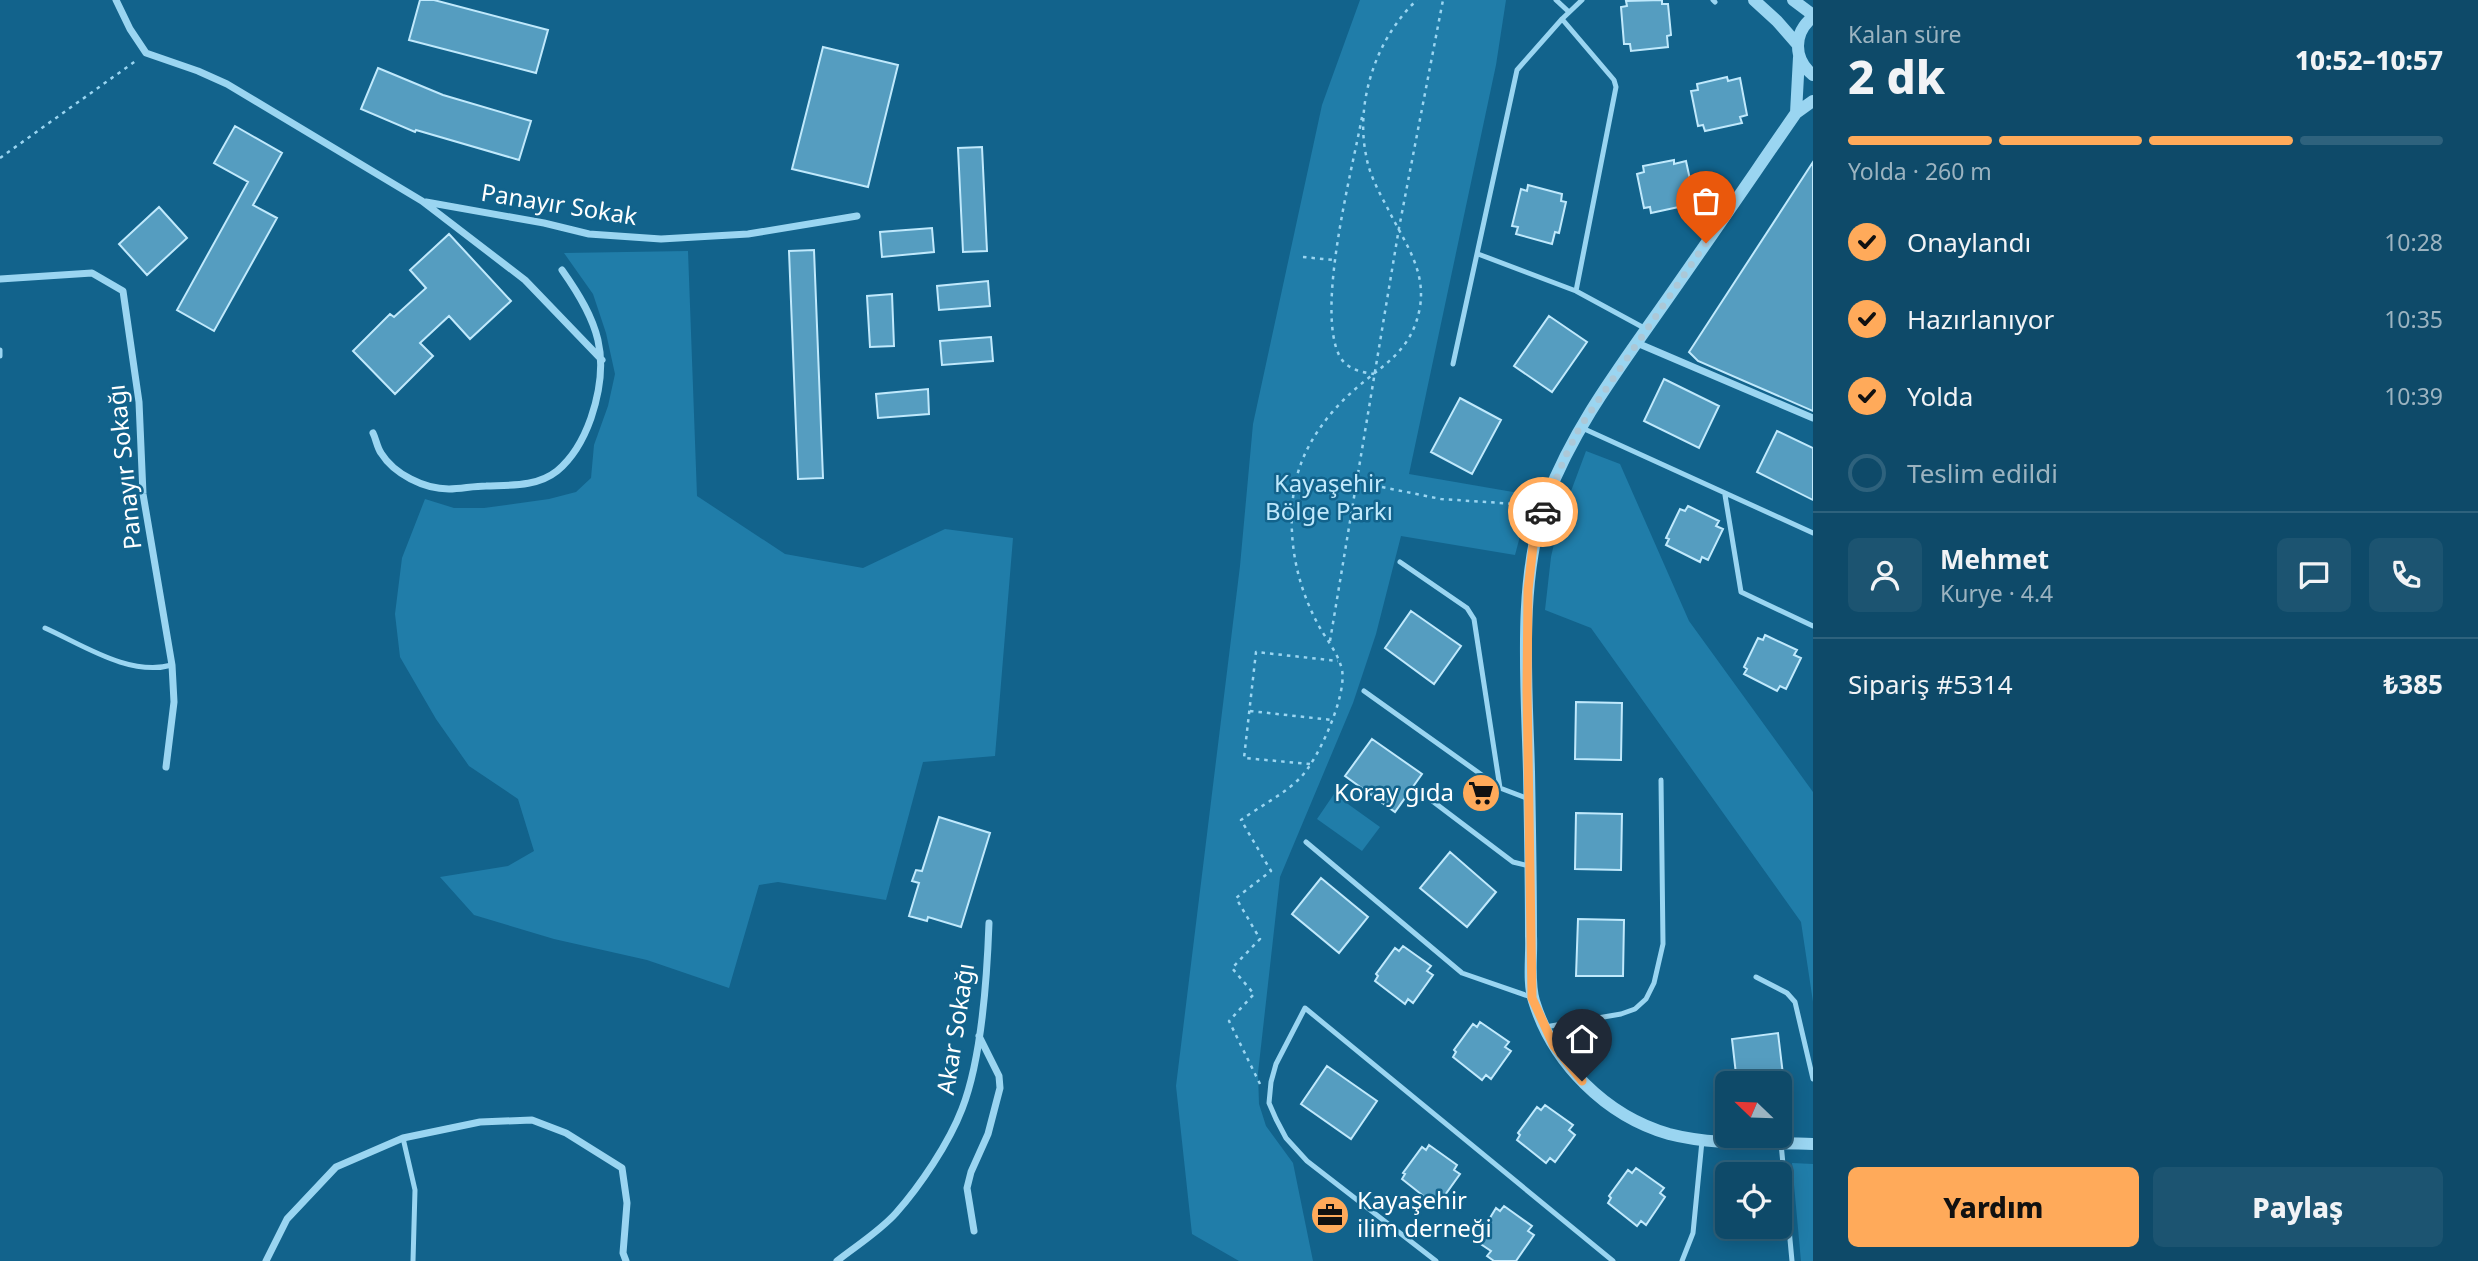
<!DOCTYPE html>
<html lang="tr">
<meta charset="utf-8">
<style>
:root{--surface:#0e4a69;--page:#1c5471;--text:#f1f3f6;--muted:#9bb3c0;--line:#2e627d;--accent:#ffaa5a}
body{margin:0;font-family:"Noto Sans",sans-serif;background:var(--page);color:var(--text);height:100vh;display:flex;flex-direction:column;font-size:26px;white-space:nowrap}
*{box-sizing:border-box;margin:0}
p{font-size:23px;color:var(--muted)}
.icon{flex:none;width:38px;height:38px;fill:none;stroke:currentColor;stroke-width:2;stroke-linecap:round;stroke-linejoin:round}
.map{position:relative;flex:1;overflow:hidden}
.side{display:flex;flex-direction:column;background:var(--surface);width:665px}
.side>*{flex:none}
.needle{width:46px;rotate:293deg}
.tools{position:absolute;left:1715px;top:1071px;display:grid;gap:14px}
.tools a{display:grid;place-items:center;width:77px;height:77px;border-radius:10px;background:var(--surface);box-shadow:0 4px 18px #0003,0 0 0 2px var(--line);font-size:35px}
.pin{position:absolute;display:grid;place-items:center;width:60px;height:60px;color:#fff;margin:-72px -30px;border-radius:50% 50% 50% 0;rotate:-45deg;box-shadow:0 0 7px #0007}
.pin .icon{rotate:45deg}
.courier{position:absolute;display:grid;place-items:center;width:70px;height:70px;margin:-35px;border:5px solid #ffaa5a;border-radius:50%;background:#fff;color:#222;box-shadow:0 2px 9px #0007}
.summary em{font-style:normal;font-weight:800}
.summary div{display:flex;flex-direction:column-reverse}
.summary{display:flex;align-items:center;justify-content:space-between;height:119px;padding:0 35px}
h1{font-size:46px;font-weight:800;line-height:52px}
.bar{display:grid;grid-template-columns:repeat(4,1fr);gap:10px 7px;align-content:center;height:84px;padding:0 35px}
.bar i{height:9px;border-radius:5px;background:var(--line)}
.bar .on{background:var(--accent)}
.bar p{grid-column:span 4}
.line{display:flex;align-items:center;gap:18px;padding:0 35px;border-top:2px solid var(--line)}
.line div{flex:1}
.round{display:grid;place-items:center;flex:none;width:74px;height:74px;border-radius:10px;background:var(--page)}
ol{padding:0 35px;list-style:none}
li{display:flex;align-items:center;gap:21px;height:77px}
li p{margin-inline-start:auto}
li .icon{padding:7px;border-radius:50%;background:var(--accent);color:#111;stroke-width:4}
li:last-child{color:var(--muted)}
li i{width:38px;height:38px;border:4px solid var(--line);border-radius:50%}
.button{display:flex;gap:14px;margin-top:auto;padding:14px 35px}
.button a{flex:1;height:80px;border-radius:10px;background:var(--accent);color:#111;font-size:28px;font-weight:800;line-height:80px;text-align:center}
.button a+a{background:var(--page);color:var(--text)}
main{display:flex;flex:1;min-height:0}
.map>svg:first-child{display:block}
.green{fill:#207da9}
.building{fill:#559dc0;stroke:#c0e9fc;stroke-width:2}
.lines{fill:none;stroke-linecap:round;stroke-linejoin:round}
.path{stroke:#9ad5f1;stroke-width:2.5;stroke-dasharray:3.5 5;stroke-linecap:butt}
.service{stroke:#9ad5f1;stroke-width:5}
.minor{stroke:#9ad5f1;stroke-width:7}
.tertiary{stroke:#9ad5f1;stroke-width:12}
.done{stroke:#acc8d7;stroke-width:7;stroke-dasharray:0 12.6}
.route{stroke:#ffaa5a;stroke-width:9}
.labels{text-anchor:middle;stroke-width:5;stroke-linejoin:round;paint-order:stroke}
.street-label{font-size:24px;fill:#fff;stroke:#12638c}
.park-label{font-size:24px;fill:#c0e9fc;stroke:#12638c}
.poi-label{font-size:24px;fill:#fff;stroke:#12638c;text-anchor:end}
</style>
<main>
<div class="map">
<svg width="1813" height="1261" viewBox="0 0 1813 1261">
<rect width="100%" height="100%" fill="#12638c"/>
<path class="green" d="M1360,0H1506L1496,65L1409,474L1531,495L1515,555L1401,536L1376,634L1353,703L1280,877L1258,1073L1259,1104L1266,1126L1293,1163L1313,1261H1239L1192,1234L1176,1086L1240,566L1253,424L1322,105Z
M688,251L697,496L785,554L863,568L945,529L1013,538L995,756L923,762L886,900L778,882L759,885L729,988L647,960L554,939L474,915L440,877L508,866L534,851L518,799L469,766L436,719L400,657L395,614L402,558L425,499L454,508H484L549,499L576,492L591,478L594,445L608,406L615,374L606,333L593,294L564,253Z
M1586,451L1620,464L1689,621L1813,792V1002L1801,922L1591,628L1545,610L1551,557L1558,526Z
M1334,794L1380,827L1362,851L1317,819Z
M1792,1163L1813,1164V1261H1801Z"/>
<path class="building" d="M420,0H434L548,30L536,73L409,40Z
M1662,0V4H1668L1671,35L1667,36L1668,47L1631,51L1630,44H1624L1621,7L1627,6L1626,1Z
M823,47L898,65L868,187L792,169Z
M378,68L443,95L531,121L519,160L416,130L415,132L361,109Z
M1727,77L1728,81L1740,78L1747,115L1740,117L1742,123L1705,131L1703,125L1698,126L1691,91L1698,90L1697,84Z
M235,126L282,153L253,205L277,218L214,331L177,310L248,182L214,163Z
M982,147L987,251L963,252L958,148Z
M1674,160V164L1686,161L1694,198L1687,199L1688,205L1651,213L1650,207L1644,208L1637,174L1644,172L1643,166Z
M1813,162V411L1698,361L1689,352Z
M1528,185L1562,194L1561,201L1566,202L1559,233L1555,232L1552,244L1516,234L1518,227L1512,226L1521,189L1527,191Z
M159,207L187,238L147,275L119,244Z
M932,228L934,252L882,257L880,232Z
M449,234L511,301L470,339L449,316L420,343L433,356L395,394L353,351L390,314L394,317L426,288L410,270Z
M814,250L823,478L798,479L789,251Z
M988,281L990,306L939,310L937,286Z
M892,294L894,346L870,347L867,296Z
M1549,316L1587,342L1552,392L1514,366Z
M991,337L993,361L942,365L940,341Z
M1664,379L1719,406L1699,448L1644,421Z
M928,389L929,414L878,418L876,394Z
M1460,398L1501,420L1472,474L1431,452Z
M1777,431L1813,448V500L1757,472Z
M1688,506L1719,521L1716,526L1723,529L1708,560L1702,557L1700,562L1666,545L1669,539L1666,538L1680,509L1685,511Z
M1411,611L1461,646L1434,684L1385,648Z
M1765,635L1797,650L1794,655L1801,658L1786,689L1780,686L1777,691L1744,674L1747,669L1744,667L1758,638L1763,640Z
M1576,702L1622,703L1621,760L1575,759Z
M1372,739L1422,774L1395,812L1345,776Z
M1576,813L1622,814L1621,870L1575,869Z
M939,817L990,833L961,927L928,917L927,921L909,916L919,883L912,881L916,870L922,871Z
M1450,852L1496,892L1467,927L1420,888Z
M1321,878L1368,917L1339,953L1292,914Z
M1578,919L1624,920L1623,976H1576Z
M1403,946L1431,966L1427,971L1433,975L1413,1003L1408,999L1405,1004L1375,981L1378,976L1376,974L1395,948L1399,951Z
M1480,1022L1509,1042L1505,1047L1511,1051L1491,1079L1486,1075L1482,1080L1453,1057L1456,1052L1454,1050L1473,1024L1477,1027Z
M1778,1033L1784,1083H1737L1732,1039Z
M1327,1066L1377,1101L1351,1139L1301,1104Z
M1545,1105L1573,1125L1569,1130L1575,1135L1555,1162L1550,1158L1546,1163L1517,1140L1520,1135L1518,1133L1537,1107L1541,1110Z
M1429,1145L1457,1165L1454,1170L1460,1174L1440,1202L1435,1198L1431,1202L1402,1179L1405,1174L1403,1173L1422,1147L1426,1150Z
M1636,1168L1664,1188L1660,1193L1665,1197L1646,1225L1641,1221L1637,1226L1608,1203L1611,1198L1609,1196L1628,1170L1632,1173Z
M1504,1206L1532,1226L1528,1231L1534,1235L1516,1261H1494L1487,1256L1491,1251L1476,1241L1496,1208L1500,1211Z"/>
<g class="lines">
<path class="path" d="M1362,117C1352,171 1316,307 1339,355C1346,369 1360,372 1374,374
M0,158L137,60
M1303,257L1334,260
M1357,482L1441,499L1531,505
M1330,641L1399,228L1443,0
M1250,711L1332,720
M1310,764L1244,758L1256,652L1338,661
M1260,1084L1229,1021L1254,994L1232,968L1260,939L1236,898L1271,871L1241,820C1259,807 1286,793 1301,777C1319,758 1347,695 1342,670C1339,655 1327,640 1320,628C1296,585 1287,538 1294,490C1300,451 1324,417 1353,391C1383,364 1412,352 1420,307C1426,269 1404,242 1388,209C1379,192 1369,174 1366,155C1355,101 1377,37 1417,0"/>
<path class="service" d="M1556,0L1569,12
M1713,0L1715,2
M1478,254L1576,291L1646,329
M1576,291L1616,87L1614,80L1562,19L1582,0
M0,350V356
M1453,364L1517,70L1562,19
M1580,427L1813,533
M1725,495L1741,592L1813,626
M45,628C83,645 130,677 172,665
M1364,691L1500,788L1474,619L1467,608L1400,562
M1500,788L1529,799
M1423,794L1513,862L1529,866
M1306,842L1462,973L1531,997
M1756,977L1787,993L1795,1002L1813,1079
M1545,1027L1621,1014L1635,1009L1646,999L1654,983L1663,944L1661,780
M403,1138L415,1190L413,1261
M1781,1143L1792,1261
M1436,1261L1307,1161L1286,1138L1276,1119L1269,1103L1271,1082L1276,1064L1305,1008L1613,1261
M1682,1261L1693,1233L1702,1141"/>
<path class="minor" d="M116,0L130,29L146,53L198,71L227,84L422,201L525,280L602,360
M426,202L544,223L589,234L661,239L748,234L857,216
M0,279L92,273L123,291L139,402L143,494L172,665L174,702L166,767
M1637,343L1813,418
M373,433C376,439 377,447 381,453C394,474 424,489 449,489C461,489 473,486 486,486C510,485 537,487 557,471C574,457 584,438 591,418C612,356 598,321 562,270
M974,1231L967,1188L971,1172L988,1134L1000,1088L999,1076L979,1036
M266,1261L287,1219L336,1167L403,1138L480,1122L532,1120L566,1133L622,1168L627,1203L623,1253L626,1261
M837,1261C856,1246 880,1231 896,1213C920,1186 949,1143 962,1109C982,1058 987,979 989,923"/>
<path class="tertiary" d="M1754,0L1777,21L1798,45
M1793,0L1813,15
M1813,17C1793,33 1793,59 1813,75
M1813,101L1796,113C1749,181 1702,250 1654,318C1614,375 1572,432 1547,498C1517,578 1527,686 1529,772C1530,826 1531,881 1531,936C1532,956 1528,982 1534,1001C1553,1063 1606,1116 1669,1134C1715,1146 1766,1142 1813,1144
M1796,113L1799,57"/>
</g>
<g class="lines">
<path class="done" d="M1543,512L1565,457L1580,427L1706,243"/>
<path class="route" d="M1543,512L1533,546L1528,590L1527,690L1532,998L1554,1046L1582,1081"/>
</g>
<defs>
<symbol id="supermarket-disc" viewBox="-11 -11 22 22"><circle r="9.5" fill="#ffaa5a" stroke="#12638c"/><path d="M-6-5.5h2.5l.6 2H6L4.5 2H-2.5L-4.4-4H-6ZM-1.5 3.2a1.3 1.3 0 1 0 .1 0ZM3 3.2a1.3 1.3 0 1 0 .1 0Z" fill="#111"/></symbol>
<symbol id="office-disc" viewBox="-11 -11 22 22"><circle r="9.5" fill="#ffaa5a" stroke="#12638c"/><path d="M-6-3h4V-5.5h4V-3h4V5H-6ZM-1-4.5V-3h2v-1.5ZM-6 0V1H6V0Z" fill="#111"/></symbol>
</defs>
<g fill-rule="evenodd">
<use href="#supermarket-disc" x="1459" y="771" width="44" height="44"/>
<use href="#office-disc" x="1308" y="1193" width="44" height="44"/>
</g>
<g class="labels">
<g class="street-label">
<text transform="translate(559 205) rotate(9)" y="8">Panayır Sokak</text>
<text transform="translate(125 467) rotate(-96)" y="8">Panayır Sokağı</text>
<text transform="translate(956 1029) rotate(-81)" y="8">Akar Sokağı</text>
</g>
<g class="park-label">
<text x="1329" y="492">Kayaşehir<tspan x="1329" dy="28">Bölge Parkı</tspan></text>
</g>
<g class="poi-label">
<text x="1454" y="801">Koray gıda</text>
<text x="1357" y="1209" text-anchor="start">Kayaşehir<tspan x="1357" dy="28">ilim derneği</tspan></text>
</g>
</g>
</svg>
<div class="tools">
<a><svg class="needle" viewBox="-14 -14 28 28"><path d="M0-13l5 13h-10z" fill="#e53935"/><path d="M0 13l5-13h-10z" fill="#9bb3c0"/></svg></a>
<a><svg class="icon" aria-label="locate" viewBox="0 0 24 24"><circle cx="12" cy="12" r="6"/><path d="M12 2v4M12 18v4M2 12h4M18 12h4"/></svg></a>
</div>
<div class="pin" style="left:1706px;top:243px;background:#ea580c"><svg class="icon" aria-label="bag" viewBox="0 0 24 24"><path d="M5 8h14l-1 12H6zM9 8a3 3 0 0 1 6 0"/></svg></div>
<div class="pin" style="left:1582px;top:1081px;background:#1f2937"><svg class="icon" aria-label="home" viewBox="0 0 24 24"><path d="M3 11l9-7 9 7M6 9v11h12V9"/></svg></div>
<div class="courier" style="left:1543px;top:512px"><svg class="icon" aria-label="car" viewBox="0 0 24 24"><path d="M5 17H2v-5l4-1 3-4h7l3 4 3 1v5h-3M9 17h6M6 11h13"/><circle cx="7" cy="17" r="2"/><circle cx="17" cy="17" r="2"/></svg></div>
</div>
<section class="side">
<div class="summary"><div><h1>2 dk</h1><p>Kalan süre</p></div><em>10:52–10:57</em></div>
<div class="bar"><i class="on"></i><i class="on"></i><i class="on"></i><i></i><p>Yolda · 260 m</p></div>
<ol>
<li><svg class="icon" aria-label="check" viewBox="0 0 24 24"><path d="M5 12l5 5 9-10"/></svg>Onaylandı<p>10:28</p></li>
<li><svg class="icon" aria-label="check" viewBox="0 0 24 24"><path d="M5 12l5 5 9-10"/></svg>Hazırlanıyor<p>10:35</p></li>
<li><svg class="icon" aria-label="check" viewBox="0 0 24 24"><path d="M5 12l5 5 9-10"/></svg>Yolda<p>10:39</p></li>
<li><i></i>Teslim edildi</li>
</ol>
<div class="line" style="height:126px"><a class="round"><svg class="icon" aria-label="person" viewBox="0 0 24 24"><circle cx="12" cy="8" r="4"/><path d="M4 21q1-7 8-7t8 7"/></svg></a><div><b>Mehmet</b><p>Kurye · 4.4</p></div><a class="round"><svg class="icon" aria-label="chat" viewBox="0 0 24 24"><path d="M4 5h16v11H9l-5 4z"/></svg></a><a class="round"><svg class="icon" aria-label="phone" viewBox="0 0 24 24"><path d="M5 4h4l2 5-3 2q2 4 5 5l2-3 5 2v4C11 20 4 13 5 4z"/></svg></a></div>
<div class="line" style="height:91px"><div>Sipariş #5314</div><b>₺385</b></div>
<div class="button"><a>Yardım</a><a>Paylaş</a></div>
</section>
</main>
